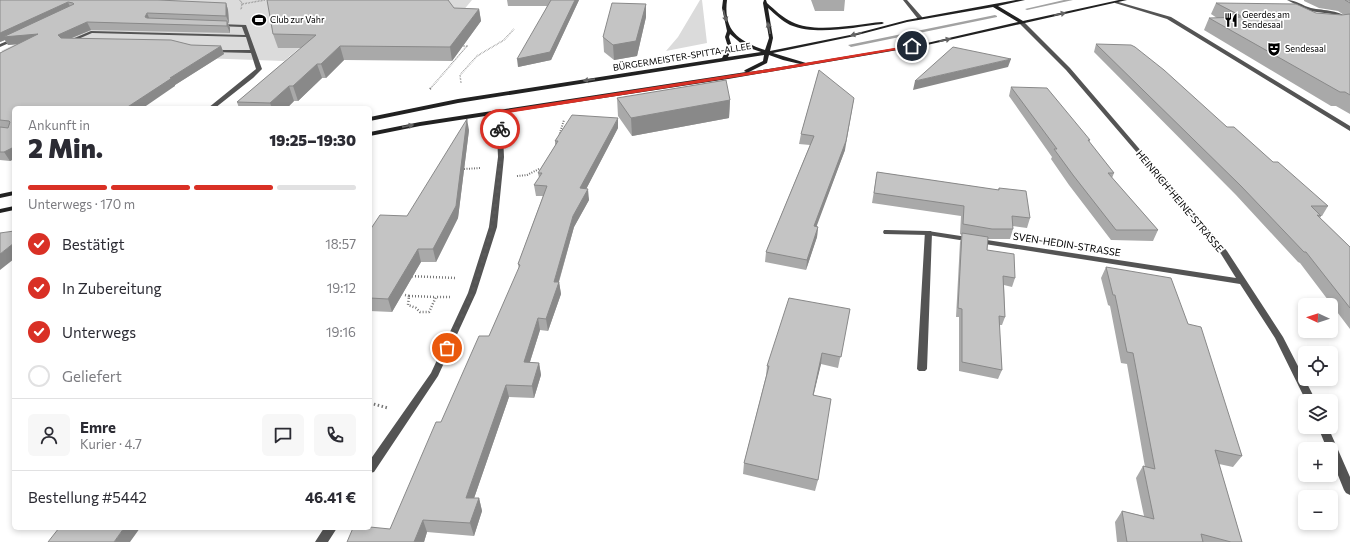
<!DOCTYPE html>
<html lang="de">
<meta charset="utf-8">
<style>
:root{--surface:#fff;--page:#f7f7f7;--text:#2b2b33;--muted:#7c7c81;--line:#e1e1e2;--accent:#d93025}
body{margin:0;font-family:Commissioner,sans-serif;background:var(--page);color:var(--text);height:100vh;display:flex;flex-direction:column;font-size:15px;white-space:nowrap}
*{box-sizing:border-box;margin:0}
p{font-size:13px;color:var(--muted)}
.icon{flex:none;width:22px;height:22px;fill:none;stroke:currentColor;stroke-width:2;stroke-linecap:round;stroke-linejoin:round}
.map{position:relative;flex:1;overflow:hidden}
.drawer{position:absolute;left:12px;top:106px;width:360px;height:424px;display:flex;flex-direction:column;background:var(--surface);border-radius:6px;box-shadow:0 2px 6px #0003}
.drawer>*{flex:none}
.needle{width:26px;rotate:273deg}
.controls{position:absolute;left:1298px;top:298px;display:grid;gap:8px}
.controls a{display:grid;place-items:center;width:40px;height:40px;border-radius:6px;background:var(--surface);box-shadow:0 2px 6px #0003;font-size:20px}
.pin{position:absolute;display:grid;place-items:center;width:34px;height:34px;color:#fff;margin:-17px;border:2px solid #fff;border-radius:50%;box-shadow:0 1px 4px #0007}
.courier{position:absolute;display:grid;place-items:center;width:40px;height:40px;margin:-20px;border:3px solid #d93025;border-radius:50%;background:#fff;color:#222;box-shadow:0 1px 5px #0007}
.overview em{font-style:normal;font-weight:800}
.overview div{display:flex;flex-direction:column-reverse}
.overview{display:flex;align-items:center;justify-content:space-between;height:68px;padding:0 16px}
h1{font-size:26px;font-weight:800;line-height:30px}
.bar{display:grid;grid-template-columns:repeat(4,1fr);gap:6px 4px;align-content:center;height:48px;padding:0 16px}
.bar i{height:5px;border-radius:3px;background:var(--line)}
.bar .active{background:var(--accent)}
.bar p{grid-column:span 4}
.line{display:flex;align-items:center;gap:10px;padding:0 16px;border-top:1px solid var(--line)}
.line div{flex:1}
.round{display:grid;place-items:center;flex:none;width:42px;height:42px;border-radius:6px;background:var(--page)}
ol{padding:0 16px;list-style:none}
li{display:flex;align-items:center;gap:12px;height:44px}
li p{margin-inline-start:auto}
li .icon{padding:4px;border-radius:50%;background:var(--accent);color:#fff;stroke-width:4}
li:last-child{color:var(--muted)}
li i{width:22px;height:22px;border:2px solid var(--line);border-radius:50%}
.map>svg:first-child{display:block}
.green{fill:#dbdbdb}
.lines{fill:none;stroke-linecap:round;stroke-linejoin:round}
.stream{fill:#a2a2a2;fill-rule:evenodd}
.path-far3{stroke:#767676;stroke-width:1.5;stroke-dasharray:0.5 1;stroke-linecap:butt}
.path-far2{stroke:#767676;stroke-width:2;stroke-dasharray:1 1.5;stroke-linecap:butt}
.path-far1{stroke:#767676;stroke-width:2.5;stroke-dasharray:1 2;stroke-linecap:butt}
.path{stroke:#767676;stroke-width:3;stroke-dasharray:1.5 2.5;stroke-linecap:butt}
.lane{fill:#545454;fill-rule:evenodd}
.street{fill:#545454;fill-rule:evenodd}
.secondary{fill:#212121;fill-rule:evenodd}
.wall{fill:#a9a9a9}
.shaded-wall{fill:#898989}
.building{fill:#c4c4c4;stroke:#898989}
.oneway{fill:#646464}
.route{fill:#d93025}
.done{stroke:#595959;stroke-width:4;stroke-dasharray:0 7.2}
.labels{text-anchor:middle;stroke-width:3.5;stroke-linejoin:round;paint-order:stroke}
.far-poi-label{font-size:9px;fill:#000;stroke:#fff;text-anchor:start}
.far-street-label{font-size:9px;fill:#000;stroke:#fff}
.street-label{font-size:10px;fill:#000;stroke:#fff}
</style>
<div class="map">
<svg width="1350" height="542" viewBox="0 0 1350 542">
<rect width="100%" height="100%" fill="#fff"/>
<path class="green" d="M106,0H472L437,42L308,41L284,61L1,51Z
M700,0H702L707,43L666,51L678,37Z"/>
<g class="lines">
<path class="stream" d="M1064,0H1073L1027,10L1025,9Z
M995,15L997,16V17L851,47L848,45Z"/>
<path class="path-far3" d="M240,0L242,4L241,10
M242,4L265,0
M460,46H468
M461,83L460,75L477,56L504,40L514,29
M430,89L467,46"/>
<path class="path-far2" d="M430,89L431,88
M559,136L564,120
M464,169L481,168
M517,176L527,175L539,169"/>
<path class="path-far1" d="M409,276L456,278
M405,295L409,296L408,305L416,308L420,312H429L436,297H450
M409,296L436,297"/>
<path class="path" d="M370,403L388,408"/>
<path class="lane" d="M903,0H907L922,17V19H918Z
M1287,0C1296,0 1303,6 1311,8C1324,11 1341,9 1350,21C1334,32 1302,25 1289,13L1290,10L1303,8ZM1302,10L1332,14L1345,21C1331,28 1306,22 1293,13Z
M1115,1L1171,17L1350,126V131L1167,19L1115,3Z
M219,24L246,25L262,69L253,78L215,108H208L256,69L251,53L212,52L210,51L212,50H250L246,37L92,33L69,43L65,42L91,31L245,35L242,27L217,26V25Z
M925,231H931L932,233L927,369L925,371H919L917,369Z"/>
<path class="street" d="M1019,21H1023L1070,68L1227,251L1283,337L1316,401H1306L1275,338L1240,284L928,235L884,234L883,232L884,230H887L928,231L1236,278L1221,254L1145,162L1066,70L1019,23Z
M14,38L18,39L0,47V44Z
M499,110L502,112L504,157L497,227L476,293L438,376L374,472L370,473V460L431,373L468,293L489,227L498,157L496,112Z
M1318,427H1328L1350,477V495L1346,493L1344,490L1331,458V449H1327Z
M324,528H337L328,542H315Z"/>
<path class="secondary" d="M723,0H727C723,31 739,41 765,50L769,38L763,3L764,0H766L767,3C775,10 783,18 792,22C816,34 856,24 882,22L884,23L882,24C854,27 817,36 790,25C782,21 775,14 768,8L773,38L770,51L850,35L907,20L1016,0H1025L998,6L1023,21L1119,0H1127L927,45L728,79L420,126L370,136V132L420,122L746,72L744,71L745,70L763,61L764,55L458,103L370,121V117L458,99L722,58L728,47L725,37L727,31L722,8ZM993,7L1018,22L927,43L806,63L773,53L850,37L907,22ZM730,34L744,46L761,52L728,57L732,47L729,37ZM769,55L783,60L800,64L749,72L767,63Z
M14,191V195L0,198V194Z
M14,206V210L0,213V209Z"/>
</g>
<path class="wall" d="M0,0L226,3L228,10L229,23H228L230,28V33L91,30L71,38L191,45L221,46L224,54L175,85V86L14,108V159L10,161L0,160V53L18,44L8,45L5,40L0,42Z
M507,0H579L551,60L518,67L547,6H508Z
M811,0H845L844,11H815Z
M1304,0H1350V114L1336,106H1331L1204,30L1209,18H1217L1211,14L1216,3L1316,13L1344,15L1338,11L1319,8L1304,1Z
M646,4V17L637,56L614,60L604,52L603,37Z
M454,8L479,9L481,21L452,61L344,60L326,78H322L298,101H294L287,108H239L237,102L301,48H278L273,34Z
M1096,44L1227,127L1273,162L1328,206L1322,216H1321L1320,218L1350,247V329L1300,263L1298,262L1236,195L1094,52Z
M819,70L845,150L816,226L818,227L817,237L806,270L765,262L766,252L810,145L799,144L801,134Z
M1011,87L1090,140L1089,142L1114,173L1112,178L1158,230L1153,241L1111,240L1069,185L1051,159L1052,157L1009,96Z
M617,98L730,100L729,118L632,136L618,116Z
M618,128L586,189L589,200L574,227L559,282L561,294L548,331L540,330L530,362L539,363L541,375L534,398L509,397L474,498H479L482,511L474,536L427,532L424,542H347L390,529L489,336L519,269L518,264L543,196H536L534,185L539,178L538,173L555,146V141Z
M469,130L458,218L436,262H421L392,312L370,311V230L407,216Z
M877,172L998,190L999,188L1030,218L1027,228L1013,226V229L1010,239H988L987,250L1015,278L1012,287L1004,285L1005,317L1002,325H999L1002,370L998,379L959,371V317H956L960,242L962,235L960,234L961,216L872,203Z
M1106,267L1188,324L1242,456L1233,467L1219,464L1242,542H1117L1115,522L1122,511L1144,516L1136,478L1143,466L1145,467L1127,364L1121,363L1110,306L1108,305L1101,278Z
M850,309L838,368L821,364L813,395L818,480L815,491L743,474L744,463L766,376L767,366Z"/>
<path class="shaded-wall" d="M575,0H579L551,60L518,67L517,59Z
M68,2L71,9L38,34L42,42L8,45L5,40L0,42V33Z
M226,3L228,10L229,23L226,16Z
M646,4V17L637,56L614,60L613,45Z
M479,9L481,21L452,61L450,47Z
M147,13L150,20L145,17Z
M227,21L230,28V33L227,26Z
M87,22L91,30L62,42L58,35Z
M221,46L224,54L175,85V86L143,108H126L170,78Z
M340,46L344,60L326,78L321,64Z
M1011,59L1008,67L913,90L915,81Z
M317,64L322,78L298,101L293,86Z
M289,86L294,101L287,108H272L270,103Z
M854,98L845,150L813,236L814,226Z
M730,100L729,118L632,136L631,118Z
M618,118V128L581,199L580,188Z
M467,119L469,130L458,218L436,262L433,249Z
M14,147V159L10,161L4,152Z
M588,189L589,200L574,227L556,291L559,282L561,294L548,331L546,319L554,282L573,216Z
M818,227L817,237L806,270L807,260Z
M14,243V259L0,270V254Z
M418,249L421,262L392,312L388,299Z
M538,318L540,330L526,374L524,362Z
M822,353L821,364L811,406L813,395Z
M539,363L541,375L534,398L532,386Z
M506,385L509,397L470,510L466,498Z
M479,498L482,511L474,536L470,523Z
M423,520L427,532L424,542H414Z
M124,528H140L130,542H114Z"/>
<path class="building" d="M0,0H158L226,3V16L147,13L145,17L147,18L227,21V26L87,22L58,35L61,38L171,40L191,45L221,46L170,78H172L126,108H14V147L4,152H0V127L8,128L10,122L9,121L0,120V53L38,34L3,37L74,4L73,3L68,2L0,33Z
M267,0H448L454,8L479,9L450,47L340,46L321,64H317L293,86H289L270,103L237,102L316,35L273,34Z
M551,0H575L550,52L517,59Z
M1345,0H1350V3Z
M612,3L646,4L636,41L613,45L603,37Z
M1216,3L1296,4L1316,13L1342,15L1350,14V95L1345,92H1340L1209,18L1243,17Z
M1096,44L1131,45L1135,47L1164,70L1227,127H1234L1273,162H1278L1328,206H1311L1321,216L1317,215L1350,247V308L1306,252H1304L1241,186Z
M953,47L1011,59L915,81Z
M819,70L854,98L846,141L814,226L818,227L807,260L766,252L814,136L801,134Z
M726,80L730,100L631,118L617,98Z
M1011,87L1047,88L1090,140H1088L1114,173H1108L1158,230H1116L1073,175L1054,149H1057Z
M572,115L618,118L580,188L588,189L573,216L554,282H559L546,319L538,318L524,362L539,363L532,386L506,385L466,498H479L470,523L423,520L414,542H347L353,528H370V527L390,529L436,422H441L479,336H489L520,265L518,264L547,186L534,185L542,173H538L558,141H555Z
M467,119L456,206L433,249H418L388,299L370,298V230L380,215L407,216Z
M877,172L999,190V188L1026,191L1030,218L1012,216L1013,229H992L963,224L964,206L874,193Z
M14,231V243L0,254V233Z
M962,233L988,237L987,250L1014,254L1015,278L1003,276L1005,317L999,316L1002,370L962,362V309L958,308Z
M1106,267L1171,278L1188,324L1201,327L1242,456L1215,450L1242,542H1231L1201,534L1203,542H1127L1122,511L1154,519L1143,466L1155,469L1133,353L1127,352L1115,295H1113Z
M789,298L850,309L841,357L822,353L813,395L831,399L818,480L744,463L769,366H767Z
M59,528H124L114,542H48Z"/>
<defs><path id="oneway-solid" d="M-6-.8H1V-3.2L6.5 0L1 3.2V.8H-6Z"/></defs>
<g class="oneway">
<use href="#oneway-solid" transform="translate(1060 14) rotate(-12)"/>
<use href="#oneway-solid" transform="translate(725 16) rotate(76)"/>
<use href="#oneway-solid" transform="translate(769 28) rotate(-101)"/>
<use href="#oneway-solid" transform="translate(856 34) rotate(165)"/>
<use href="#oneway-solid" transform="translate(945 40) rotate(-13)"/>
<use href="#oneway-solid" transform="translate(589 80) rotate(172)"/>
<use href="#oneway-solid" transform="translate(408 126) rotate(-11)"/>
</g>
<path class="route" d="M912,45L913,47L769,72L502,114V129L500,130L498,129L497,112L499,111L769,69Z"/>
<g class="lines">
<path class="done" d="M447,348C455,330 465,312 472,293C492,239 502,186 500,129"/>
</g>
<defs>
<symbol id="stadium-bare" viewBox="-9 -9 18 18"><path d="M0-5a6.5 5 0 1 0 0 10a6.5 5 0 1 0 0-10ZM-3.5-1.8h7v3.6h-7Z" fill="#000" stroke="#fff" stroke-width="2.5" paint-order="stroke"/></symbol>
<symbol id="restaurant-bare" viewBox="-9 -9 18 18"><path d="M-5-6h1v4h1v-4h1v4h1v-4h1v5L-1.5 .5V6h-2V.5L-5-1ZM5-6V6H3V1.5H1.5Q1.5-4 5-6Z" fill="#000" stroke="#fff" stroke-width="2.5" paint-order="stroke"/></symbol>
<symbol id="theatre-bare" viewBox="-9 -9 18 18"><path d="M-5-5.5Q0-4 5-5.5V0Q5 5 0 6Q-5 5-5 0ZM-3.3-2.5H-1v1.5H-3.3ZM1-2.5H3.3v1.5H1ZM-2.8 1Q0 5.5 2.8 1Z" fill="#000" stroke="#fff" stroke-width="2.5" paint-order="stroke"/></symbol>
</defs>
<g fill-rule="evenodd">
<use href="#stadium-bare" x="249" y="10" width="20" height="20"/>
<use href="#restaurant-bare" x="1221" y="10" width="20" height="20"/>
<use href="#theatre-bare" x="1264" y="39" width="20" height="20"/>
</g>
<g class="labels">
<g class="far-poi-label">
<text x="1242" y="18">Geerdes am<tspan x="1242" dy="10">Sendesaal</tspan></text>
<text x="270" y="23">Club zur Vahr</text>
<text x="1285" y="52">Sendesaal</text>
</g>
<g class="far-street-label">
<text transform="translate(682 57) rotate(-9)" y="3">BÜRGERMEISTER-SPITTA-ALLEE</text>
</g>
<g class="street-label">
<text transform="translate(1180 201) rotate(50)" y="4">HEINRICH-HEINE-STRASSE</text>
<text transform="translate(1067 244) rotate(9)" y="4">SVEN-HEDIN-STRASSE</text>
</g>
</g>
</svg>
<div class="controls">
<a><svg class="needle" viewBox="-14 -14 28 28"><path d="M0-13l5 13h-10z" fill="#e53935"/><path d="M0 13l5-13h-10z" fill="#7c7c81"/></svg></a>
<a><svg class="icon" aria-label="locate" viewBox="0 0 24 24"><circle cx="12" cy="12" r="6"/><path d="M12 2v4M12 18v4M2 12h4M18 12h4"/></svg></a>
<a><svg class="icon" aria-label="layers" viewBox="0 0 24 24"><path d="M12 4l9 5-9 5-9-5zM3 14l9 5 9-5"/></svg></a>
<a>+</a>
<a>−</a>
</div>
<div class="pin" style="left:447px;top:348px;background:#ea580c"><svg class="icon" aria-label="bag" viewBox="0 0 24 24"><path d="M5 8h14l-1 12H6zM9 8a3 3 0 0 1 6 0"/></svg></div>
<div class="pin" style="left:912px;top:46px;background:#1f2937"><svg class="icon" aria-label="home" viewBox="0 0 24 24"><path d="M3 11l9-7 9 7M6 9v11h12V9"/></svg></div>
<div class="courier" style="left:500px;top:129px"><svg class="icon" aria-label="bike" viewBox="0 0 24 24"><circle cx="6" cy="16" r="4"/><circle cx="18" cy="16" r="4"/><path d="M6 16l4-8h5l3 8M10 8l3 8H6M13 5h3"/></svg></div>
<section class="drawer">
<div class="overview"><div><h1>2 Min.</h1><p>Ankunft in</p></div><em>19:25–19:30</em></div>
<div class="bar"><i class="active"></i><i class="active"></i><i class="active"></i><i></i><p>Unterwegs · 170 m</p></div>
<ol>
<li><svg class="icon" aria-label="check" viewBox="0 0 24 24"><path d="M5 12l5 5 9-10"/></svg>Bestätigt<p>18:57</p></li>
<li><svg class="icon" aria-label="check" viewBox="0 0 24 24"><path d="M5 12l5 5 9-10"/></svg>In Zubereitung<p>19:12</p></li>
<li><svg class="icon" aria-label="check" viewBox="0 0 24 24"><path d="M5 12l5 5 9-10"/></svg>Unterwegs<p>19:16</p></li>
<li><i></i>Geliefert</li>
</ol>
<div class="line" style="height:72px"><a class="round"><svg class="icon" aria-label="person" viewBox="0 0 24 24"><circle cx="12" cy="8" r="4"/><path d="M4 21q1-7 8-7t8 7"/></svg></a><div><b>Emre</b><p>Kurier · 4.7</p></div><a class="round"><svg class="icon" aria-label="chat" viewBox="0 0 24 24"><path d="M4 5h16v11H9l-5 4z"/></svg></a><a class="round"><svg class="icon" aria-label="phone" viewBox="0 0 24 24"><path d="M5 4h4l2 5-3 2q2 4 5 5l2-3 5 2v4C11 20 4 13 5 4z"/></svg></a></div>
<div class="line" style="height:52px"><div>Bestellung #5442</div><b>46.41 €</b></div>
</section>
</div>
